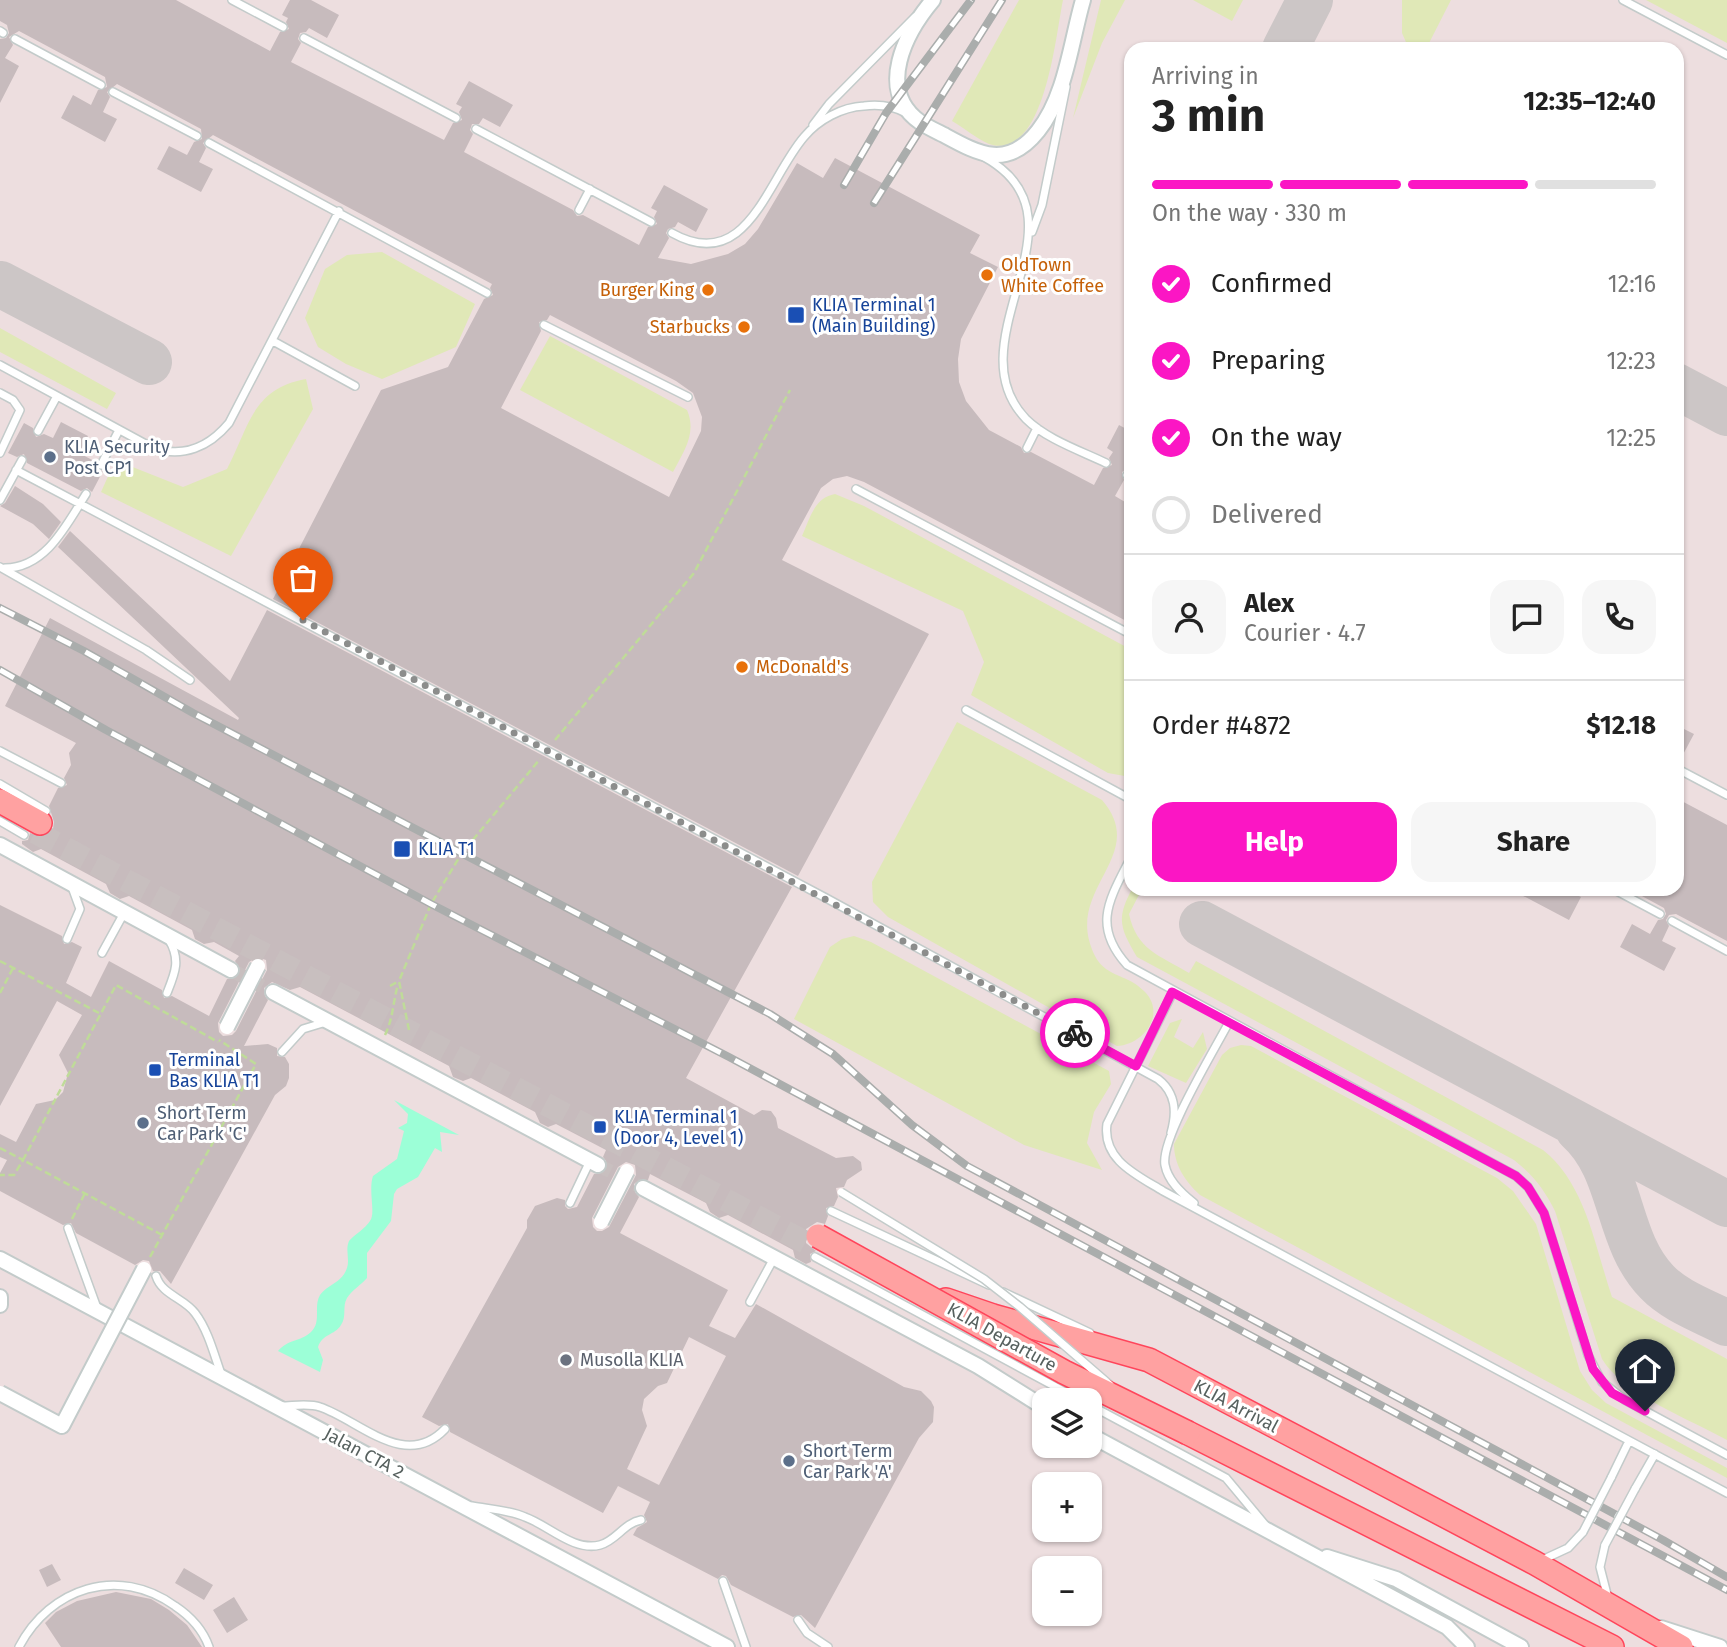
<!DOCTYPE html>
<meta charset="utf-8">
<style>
:root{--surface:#fff;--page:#f6f6f6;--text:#222;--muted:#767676;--line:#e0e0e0;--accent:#fb16c4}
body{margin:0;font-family:"Fira Sans",sans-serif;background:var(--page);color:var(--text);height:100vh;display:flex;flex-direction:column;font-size:26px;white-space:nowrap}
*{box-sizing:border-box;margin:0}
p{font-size:23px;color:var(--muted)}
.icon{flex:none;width:38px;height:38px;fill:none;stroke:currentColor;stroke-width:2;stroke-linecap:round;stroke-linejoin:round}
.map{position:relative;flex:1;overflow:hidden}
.side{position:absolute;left:1124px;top:42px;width:560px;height:854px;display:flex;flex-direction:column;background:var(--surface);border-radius:21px;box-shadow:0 2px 5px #0004}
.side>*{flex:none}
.controls{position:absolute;left:1032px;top:1388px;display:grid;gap:14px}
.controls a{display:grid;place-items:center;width:70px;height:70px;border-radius:14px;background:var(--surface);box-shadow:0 2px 5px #0004;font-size:35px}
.pin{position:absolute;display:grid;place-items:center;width:60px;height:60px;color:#fff;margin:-72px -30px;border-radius:50% 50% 50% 0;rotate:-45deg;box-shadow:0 0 7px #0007}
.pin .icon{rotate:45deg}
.courier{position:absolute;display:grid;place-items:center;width:70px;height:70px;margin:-35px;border:5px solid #fb16c4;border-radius:50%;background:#fff;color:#222;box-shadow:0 2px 9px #0007}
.overview em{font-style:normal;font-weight:700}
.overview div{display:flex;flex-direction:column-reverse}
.overview{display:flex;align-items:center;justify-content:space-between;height:119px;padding:0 28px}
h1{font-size:46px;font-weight:700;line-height:52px}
.bar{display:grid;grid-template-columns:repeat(4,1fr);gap:10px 7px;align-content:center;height:84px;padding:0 28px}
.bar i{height:9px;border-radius:5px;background:var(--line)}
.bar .selected{background:var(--accent)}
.bar p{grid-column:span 4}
.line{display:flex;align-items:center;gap:18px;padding:0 28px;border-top:2px solid var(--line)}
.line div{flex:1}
.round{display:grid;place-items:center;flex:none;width:74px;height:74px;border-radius:21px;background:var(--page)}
ol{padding:0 28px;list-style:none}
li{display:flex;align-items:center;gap:21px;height:77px}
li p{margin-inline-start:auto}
li .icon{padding:7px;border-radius:50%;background:var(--accent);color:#fff;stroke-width:4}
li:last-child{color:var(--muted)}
li i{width:38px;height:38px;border:4px solid var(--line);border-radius:50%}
.action{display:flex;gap:14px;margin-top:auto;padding:14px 28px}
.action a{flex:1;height:80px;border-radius:21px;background:var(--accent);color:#fff;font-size:28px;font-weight:700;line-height:80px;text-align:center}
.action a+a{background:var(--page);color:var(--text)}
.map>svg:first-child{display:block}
.green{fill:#e0e8b7}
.water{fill:#9cffd7}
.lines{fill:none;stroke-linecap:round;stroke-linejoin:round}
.taxiway{stroke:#ccc6c6;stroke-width:46}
.building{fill:#c7bbbd;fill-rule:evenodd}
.street-tunnel{stroke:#c8bfbf;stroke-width:14;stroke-dasharray:14 7;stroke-linecap:butt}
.primary-tunnel{stroke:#c8bfbf;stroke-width:23;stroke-dasharray:23 11;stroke-linecap:butt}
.lane-casing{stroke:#c3cbca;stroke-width:10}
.street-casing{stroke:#c3cbca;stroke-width:18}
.primary-casing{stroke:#ff455b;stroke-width:26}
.path{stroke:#bfdb99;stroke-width:2.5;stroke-dasharray:7 3.5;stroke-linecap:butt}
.lane{stroke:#fff;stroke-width:7}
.street{stroke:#fff;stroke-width:14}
.primary{stroke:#ffa1a1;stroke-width:23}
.rail-casing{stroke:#aaadac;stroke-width:8}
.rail{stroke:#fff;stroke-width:5;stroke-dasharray:16;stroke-linecap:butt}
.lane-bridge-casing{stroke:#c3cbca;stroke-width:10;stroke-linecap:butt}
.street-bridge-casing{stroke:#c3cbca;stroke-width:18;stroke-linecap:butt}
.primary-bridge-casing{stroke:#ff455b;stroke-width:26;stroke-linecap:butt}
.lane-bridge{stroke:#fff;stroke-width:7}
.street-bridge{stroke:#fff;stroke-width:14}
.primary-bridge{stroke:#ffa1a1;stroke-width:23}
.done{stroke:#8c8d8c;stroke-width:7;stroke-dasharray:0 12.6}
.route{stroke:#fb16c4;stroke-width:9}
.food-dot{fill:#e8710a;stroke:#fff;stroke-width:2.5}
.transit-dot{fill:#1a4fb4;stroke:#fff;stroke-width:2.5}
.service-dot{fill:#5c6f8a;stroke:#fff;stroke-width:2.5}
.worship-dot{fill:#6b7280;stroke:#fff;stroke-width:2.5}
.labels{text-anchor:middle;stroke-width:6;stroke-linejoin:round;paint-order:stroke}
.food-label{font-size:18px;fill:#c56008;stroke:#fff;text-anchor:start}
.transit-label{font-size:18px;fill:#164399;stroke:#fff;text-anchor:start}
.service-label{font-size:18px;fill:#4e5e75;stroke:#fff;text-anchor:start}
.street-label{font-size:18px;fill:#57615f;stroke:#fff}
.worship-label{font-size:18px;fill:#5b616d;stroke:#fff;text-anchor:start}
</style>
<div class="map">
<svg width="1727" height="1647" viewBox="0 0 1727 1647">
<rect width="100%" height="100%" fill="#eddedf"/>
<path class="green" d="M1019,0H1063C1056,32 1045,163 989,144C977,139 964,128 952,121Z
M1101,0H1125L1102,43L1073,118Z
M1193,0H1243L1232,21Z
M1402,0H1451L1426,49H1409L1402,33Z
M1646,0H1727V43Z
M382,252L475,304L456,347L382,379L346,364L318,347L305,318L325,269L347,255Z
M0,328L116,393L107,409L0,352Z
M550,336L687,410C697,433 684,451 673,472L520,390Z
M306,379L313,409L231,556L101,492L110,472L125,464L183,487L227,469C250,425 252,389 306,379Z
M835,494L864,506L1130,649V777L1108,773L971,695L984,662L963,611L802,536C810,518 814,498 835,494Z
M957,722L1102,800C1147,852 1075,884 1089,940C1100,982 1124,969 1146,993C1166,1016 1142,1045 1117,1046L888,917L873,902L872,882Z
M1132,889H1142L1129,914C1137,950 1159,955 1189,973L1196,961L1543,1150C1586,1184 1595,1247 1612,1297L1727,1359V1440C1691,1420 1623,1394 1602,1359L1555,1211C1544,1189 1533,1175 1514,1160L1137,957C1120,928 1116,919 1132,889Z
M854,936L871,942L1109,1071L1111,1084L1094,1112L1087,1143L1102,1170L1024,1145L794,1019L830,947L842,939Z
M1182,1019L1174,1037L1193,1048L1203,1032L1207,1049L1186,1083L1148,1066L1170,1023Z
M1241,1045L1251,1046L1497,1178L1513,1191L1536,1224L1580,1371L1592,1390L1606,1403L1727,1468V1478L1200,1195C1185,1181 1174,1165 1174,1144L1222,1055L1230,1048Z"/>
<path class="water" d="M394,1100L459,1135L440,1132L442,1152L435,1148L418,1177L397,1189L394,1194L391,1221L367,1253V1278C361,1285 352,1290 347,1298C342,1306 347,1317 341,1325C334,1336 323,1333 318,1347L323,1360L320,1372L278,1351C288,1339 300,1342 311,1332C322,1321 313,1307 320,1295C328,1284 342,1283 347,1268C350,1259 345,1250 349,1241C355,1234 365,1229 370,1221C376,1213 368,1191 373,1176L397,1159L404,1131L398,1128L407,1123L408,1114Z"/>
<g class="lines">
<path class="taxiway" d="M1285,49L1310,0
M0,284L149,362
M1676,386L1727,413
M1202,924L1727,1204
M1578,1129C1624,1170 1615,1239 1657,1282C1675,1301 1704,1311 1727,1323"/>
</g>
<path class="building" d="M0,0H176L270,51L280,32L289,29L286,22L288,18L282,15L290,0H311L339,15L327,38L309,28L306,32L300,33L298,39L301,43L291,62L444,140L453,123L462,120L459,112L462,107L456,104L469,81L513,105L500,127L483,118L479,124H472L470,130L473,134L464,152L573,210L577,216L583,215L639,245L648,227L657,224L654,217L657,211L651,208L664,185L708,209L696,232L678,222L675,227L668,229L666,233L669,238L658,258L691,264L728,254L745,244L758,229L797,163L823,178L835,158L980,235L970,253L998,267L961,339L958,359L959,382L966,401L989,430L1021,447L1024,453L1031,452L1094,485L1103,468L1112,465L1109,458L1113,452L1107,448L1119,425L1130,431V467L1122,472L1124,480L1115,496L1130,505V623L864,482L847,476L833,479L821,488L782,560L929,634L798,876L273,599L381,390L448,367L484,299L493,295L490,288L492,284L213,135L203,143L206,148L199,162L213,169L201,192L157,169L169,146L187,155L194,142L202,139L201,129L117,84L107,92L110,97L103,112L117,119L105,142L61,118L73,95L91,105L98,90L107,87L105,77L19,31L9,37L13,45L5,58L19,66L0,103V39L6,38L9,33L7,25L0,21ZM550,315L676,381L693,393L702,417L701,431L669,497L501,408L541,331L539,322L547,320Z
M61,422L88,436L79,453L96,462V469L103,471L92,492L87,488L81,491L27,463L24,454L17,457L8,453L24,423L33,428L36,437L44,434L53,438Z
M15,486L43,504L61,522L49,539L33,524L0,506L5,503Z
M70,531L230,681L267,610L792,887L686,1078L754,1115L762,1110L771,1111L776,1118L778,1128L836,1158L853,1156L861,1162L862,1170L847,1180L844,1187L836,1188L838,1197L834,1206L826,1208L828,1216L825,1224L817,1222L806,1229V1243L816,1251L810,1254L811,1262L806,1264L795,1258L793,1250L728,1215L719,1218L710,1212L706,1203L650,1174L648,1180H639L634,1184L635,1192L639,1197L620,1233L728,1290L709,1326L735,1338L756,1304L904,1387L921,1391L931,1401L934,1407L933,1422L919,1438L815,1628L801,1615L793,1617L731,1585L726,1576L722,1575L718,1579L633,1535L637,1528L647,1522L644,1515L650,1502L618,1486L603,1513L450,1432L448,1424L439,1426L422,1417L527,1228V1220L535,1206L557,1198L565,1200V1206L568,1209L577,1207L594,1174L602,1173L607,1169L606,1161L603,1157L606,1150L556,1124L548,1127L540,1123L535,1112L471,1078L463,1081L453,1077L449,1066L300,987L290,990L272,982L264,988L265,996L268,1000L244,1046L268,1044L277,1048V1056L285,1057L289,1064V1078L286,1086L275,1095L171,1284L160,1271H153L149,1261L143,1260L135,1265L76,1233L71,1223L63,1225L0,1191V1173L7,1160L0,1157V1134L16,1142L36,1104L55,1100L63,1092L68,1073L59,1055L82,1015L57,1001L0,1106V905L62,936L64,944L72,942L82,947L66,983L91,997L109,961L162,990L164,998L172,996L209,1016L227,979L235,978L241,970L235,961L239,956L214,942L204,944L195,939L192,930L129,896L120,899L110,893L106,884L41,849L33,852L22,844V841L28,840L30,833L41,837L53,829L54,822L49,806L58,788L67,785L64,778L71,765L69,753L76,743L5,706L50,618L238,720L239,718L58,547ZM257,957L266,960L267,970L236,1031L232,1035L223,1036L219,1032L218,1023L249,962ZM626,1162L635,1165L636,1175L609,1227L602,1231H597L593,1227L592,1218L618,1167ZM689,1337L726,1356L659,1485L627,1469L647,1426L642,1410L644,1399L658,1386L667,1383Z
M1676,725L1694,734L1679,762H1676Z
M1676,798L1727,825V941L1676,914L1669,915L1666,920L1669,926L1662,941L1676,948L1664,971L1620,947L1632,924L1650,934L1658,920L1663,919L1666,914L1664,908L1629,889H1676Z
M1510,889H1565L1581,897L1569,920Z
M52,1564L61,1580L47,1587L39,1570Z
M184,1568L213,1585L204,1600L175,1583Z
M116,1592L151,1599L169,1610L187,1625L202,1647H61L45,1623L56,1612L77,1601Z
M234,1597L248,1620L227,1633L213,1610Z"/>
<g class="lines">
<path class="street-tunnel" d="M231,970L273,992
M598,1165L643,1188"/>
<path class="primary-tunnel" d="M35,832L814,1247"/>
<defs>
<path id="lane" d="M232,0L283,27
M1623,0L1727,55
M0,31L3,33
M304,38L456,118
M15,39L101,85
M113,92L197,136
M813,125L829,104L915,17
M476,129L651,222
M209,143L487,293
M984,157C1097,219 950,340 1026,419C1046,439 1081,451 1106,463
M579,210L590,189
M1032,232L1042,205L1066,87
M672,233C747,275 767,180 804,137C818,120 842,107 864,106C879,104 893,106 906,113
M544,325L688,397
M273,341L355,386
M0,365L153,448C183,458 209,447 229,423L339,211
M0,393L13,400L20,410L0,453
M38,431L57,396
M1027,448L1037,428
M101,465L119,430
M16,470L826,898L1158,1079C1176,1093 1177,1112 1171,1133
M1127,475L1130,477
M856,489L1130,634
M0,500L22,460
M0,567L146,650L190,680
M5,568C46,568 67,524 86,494
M966,710L1130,799
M0,751L61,783
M1676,768L1727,795
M0,784L46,811
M0,821L24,835
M1130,859C1109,900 1092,926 1127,965L1516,1176L1528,1187L1544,1213L1588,1355L1602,1382L1625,1400L1727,1455
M1613,889L1660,914
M1672,921L1727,951
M67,939L80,909L72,887
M102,953L124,913
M1173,992L1107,1124C1102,1160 1137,1175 1163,1191L1727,1493
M167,993C175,973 181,960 169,940
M282,1052L303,1029L326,1022
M570,1203L590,1161
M1194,1203C1181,1193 1168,1181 1165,1165C1160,1139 1215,1049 1229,1022
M831,1211L989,1285
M68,1228L97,1308
M815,1257L1080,1400
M156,1276C162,1295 184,1298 195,1313C208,1330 214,1354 221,1374
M1003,1292L1090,1333
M750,1302L774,1258
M1090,1405L1226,1478L1266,1526
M281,1406C293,1406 309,1403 320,1407C359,1420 405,1471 445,1429
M1611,1478L1629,1441
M1635,1489L1655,1454
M472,1506C489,1509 509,1510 525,1517C548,1525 574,1552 600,1545C616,1541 624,1523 641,1520
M1605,1545L1600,1567L1608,1598
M1542,1560L1568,1548L1583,1532
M723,1581L746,1647
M798,1620L807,1633L828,1647
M19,1647C50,1588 118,1565 175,1606C190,1616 203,1630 209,1647"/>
<path id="street" d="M933,0C906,32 875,90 920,122C927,127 936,131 944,135C979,154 1007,170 1038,131C1066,96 1071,41 1083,0
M0,845L231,970
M273,992L598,1165
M643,1188L978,1366L1045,1408
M0,1259L727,1647
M0,1297V1305
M1090,1435L1447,1627L1467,1647
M1327,1557L1396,1579L1521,1647
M1661,1628L1720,1647"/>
<path id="primary" d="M0,801L40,823
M946,1300L993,1316L1149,1360L1535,1563L1681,1647
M1188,1433L1612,1647"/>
</defs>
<use href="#lane" class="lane-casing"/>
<use href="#street" class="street-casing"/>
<use href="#primary" class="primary-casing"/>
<path class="path" d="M555,740L694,573L790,390
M0,961L99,1013
M390,986L399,981
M0,993L13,968
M409,1030L399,981L431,904L462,853L540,759
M385,1035C393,1019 393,1002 398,984
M0,1148L23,1160L14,1175H0
M72,1219L85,1193
M162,1235L23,1160L116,985L218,1042
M150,1257L256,1064L219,1040"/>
<use href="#lane" class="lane"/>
<use href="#street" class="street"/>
<use href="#primary" class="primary"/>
<defs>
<path id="rail" d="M844,185L886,113L971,0
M874,203L1002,0
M0,608L84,651L193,713L770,1014L833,1054L912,1125L967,1166L1663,1540L1727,1577
M0,670L106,730L431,904L729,1057L1727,1590"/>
</defs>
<use href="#rail" class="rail-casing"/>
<use href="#rail" class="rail"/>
<defs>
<path id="lane-bridge" d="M841,1192L984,1279L1020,1307L1110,1385
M1583,1532L1611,1478
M1605,1545L1635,1489"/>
<path id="street-bridge" d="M227,1027L258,966
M601,1222L627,1171
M0,1393L62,1426L144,1269"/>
<path id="primary-bridge" d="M818,1236L1064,1372L1188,1433"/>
</defs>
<use href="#lane-bridge" class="lane-bridge-casing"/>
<use href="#street-bridge" class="street-bridge-casing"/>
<use href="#primary-bridge" class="primary-bridge-casing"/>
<use href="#lane-bridge" class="lane-bridge"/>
<use href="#street-bridge" class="street-bridge"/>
<use href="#primary-bridge" class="primary-bridge"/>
</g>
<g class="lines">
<path class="done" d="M303,620L1075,1033"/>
<path class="route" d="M1075,1033L1136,1066L1172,992L1516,1176L1528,1187L1544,1213L1593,1369L1612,1393L1645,1411"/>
</g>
<g class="food-dot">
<circle cx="987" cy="275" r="7"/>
<circle cx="708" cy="290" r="7"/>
<circle cx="744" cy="327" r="7"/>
<circle cx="742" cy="667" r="7"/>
</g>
<g class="transit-dot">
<rect x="787" y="306" width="18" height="18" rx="3.5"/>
<rect x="393" y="840" width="18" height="18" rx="3.5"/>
<rect x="148" y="1063" width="14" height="14" rx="3.5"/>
<rect x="593" y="1120" width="14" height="14" rx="3.5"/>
</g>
<g class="service-dot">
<circle cx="50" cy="457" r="7"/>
<circle cx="143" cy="1123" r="7"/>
<circle cx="789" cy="1461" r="7"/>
</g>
<circle class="worship-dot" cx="566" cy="1360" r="7"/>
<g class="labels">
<g class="food-label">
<text x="1001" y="271">OldTown<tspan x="1001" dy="21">White Coffee</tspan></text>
<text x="694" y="296" text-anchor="end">Burger King</text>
<text x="730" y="333" text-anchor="end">Starbucks</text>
<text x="756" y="673">McDonald's</text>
</g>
<g class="transit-label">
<text x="812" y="311">KLIA Terminal 1<tspan x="812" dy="21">(Main Building)</tspan></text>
<text x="418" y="855">KLIA T1</text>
<text x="169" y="1066">Terminal<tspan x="169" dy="21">Bas KLIA T1</tspan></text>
<text x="614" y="1123">KLIA Terminal 1<tspan x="614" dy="21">(Door 4, Level 1)</tspan></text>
</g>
<g class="service-label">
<text x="64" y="453">KLIA Security<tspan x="64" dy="21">Post CP1</tspan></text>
<text x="157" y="1119">Short Term<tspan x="157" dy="21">Car Park 'C'</tspan></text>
<text x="803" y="1457">Short Term<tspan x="803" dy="21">Car Park 'A'</tspan></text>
</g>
<g class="street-label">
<text transform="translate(1002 1337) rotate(29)" y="6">KLIA Departure</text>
<text transform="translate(1236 1406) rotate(28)" y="6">KLIA Arrival</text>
<text transform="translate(364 1453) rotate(28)" y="6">Jalan CTA 2</text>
</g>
<g class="worship-label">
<text x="580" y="1366">Musolla KLIA</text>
</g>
</g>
</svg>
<div class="controls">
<a><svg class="icon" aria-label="layers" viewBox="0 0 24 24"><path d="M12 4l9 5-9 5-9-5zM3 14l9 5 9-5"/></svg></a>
<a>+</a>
<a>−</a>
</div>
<div class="pin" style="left:303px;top:620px;background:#ea580c"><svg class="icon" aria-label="bag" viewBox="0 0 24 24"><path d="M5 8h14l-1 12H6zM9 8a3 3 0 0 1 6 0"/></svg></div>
<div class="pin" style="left:1645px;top:1411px;background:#1f2937"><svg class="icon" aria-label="home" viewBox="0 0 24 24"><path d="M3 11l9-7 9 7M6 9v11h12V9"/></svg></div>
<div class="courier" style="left:1075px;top:1033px"><svg class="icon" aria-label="bike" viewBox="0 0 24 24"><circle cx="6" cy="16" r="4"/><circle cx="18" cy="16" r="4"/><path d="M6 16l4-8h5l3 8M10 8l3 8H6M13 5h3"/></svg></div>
<section class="side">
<div class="overview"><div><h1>3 min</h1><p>Arriving in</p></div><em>12:35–12:40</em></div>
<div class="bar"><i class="selected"></i><i class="selected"></i><i class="selected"></i><i></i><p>On the way · 330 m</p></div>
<ol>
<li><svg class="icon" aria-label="check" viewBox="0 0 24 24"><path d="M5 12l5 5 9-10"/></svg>Confirmed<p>12:16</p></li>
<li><svg class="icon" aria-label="check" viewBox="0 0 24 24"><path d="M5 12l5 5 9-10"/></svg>Preparing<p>12:23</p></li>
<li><svg class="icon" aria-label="check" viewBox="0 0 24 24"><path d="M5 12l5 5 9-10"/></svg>On the way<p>12:25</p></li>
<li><i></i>Delivered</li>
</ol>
<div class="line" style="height:126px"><a class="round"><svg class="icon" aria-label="person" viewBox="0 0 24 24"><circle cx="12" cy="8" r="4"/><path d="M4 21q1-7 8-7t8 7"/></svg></a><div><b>Alex</b><p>Courier · 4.7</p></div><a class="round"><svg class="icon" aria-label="chat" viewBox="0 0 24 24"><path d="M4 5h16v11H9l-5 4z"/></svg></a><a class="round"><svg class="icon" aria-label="phone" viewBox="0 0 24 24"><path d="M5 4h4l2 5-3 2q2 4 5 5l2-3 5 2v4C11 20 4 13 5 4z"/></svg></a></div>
<div class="line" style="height:91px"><div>Order #4872</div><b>$12.18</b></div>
<div class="action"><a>Help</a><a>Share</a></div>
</section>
</div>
